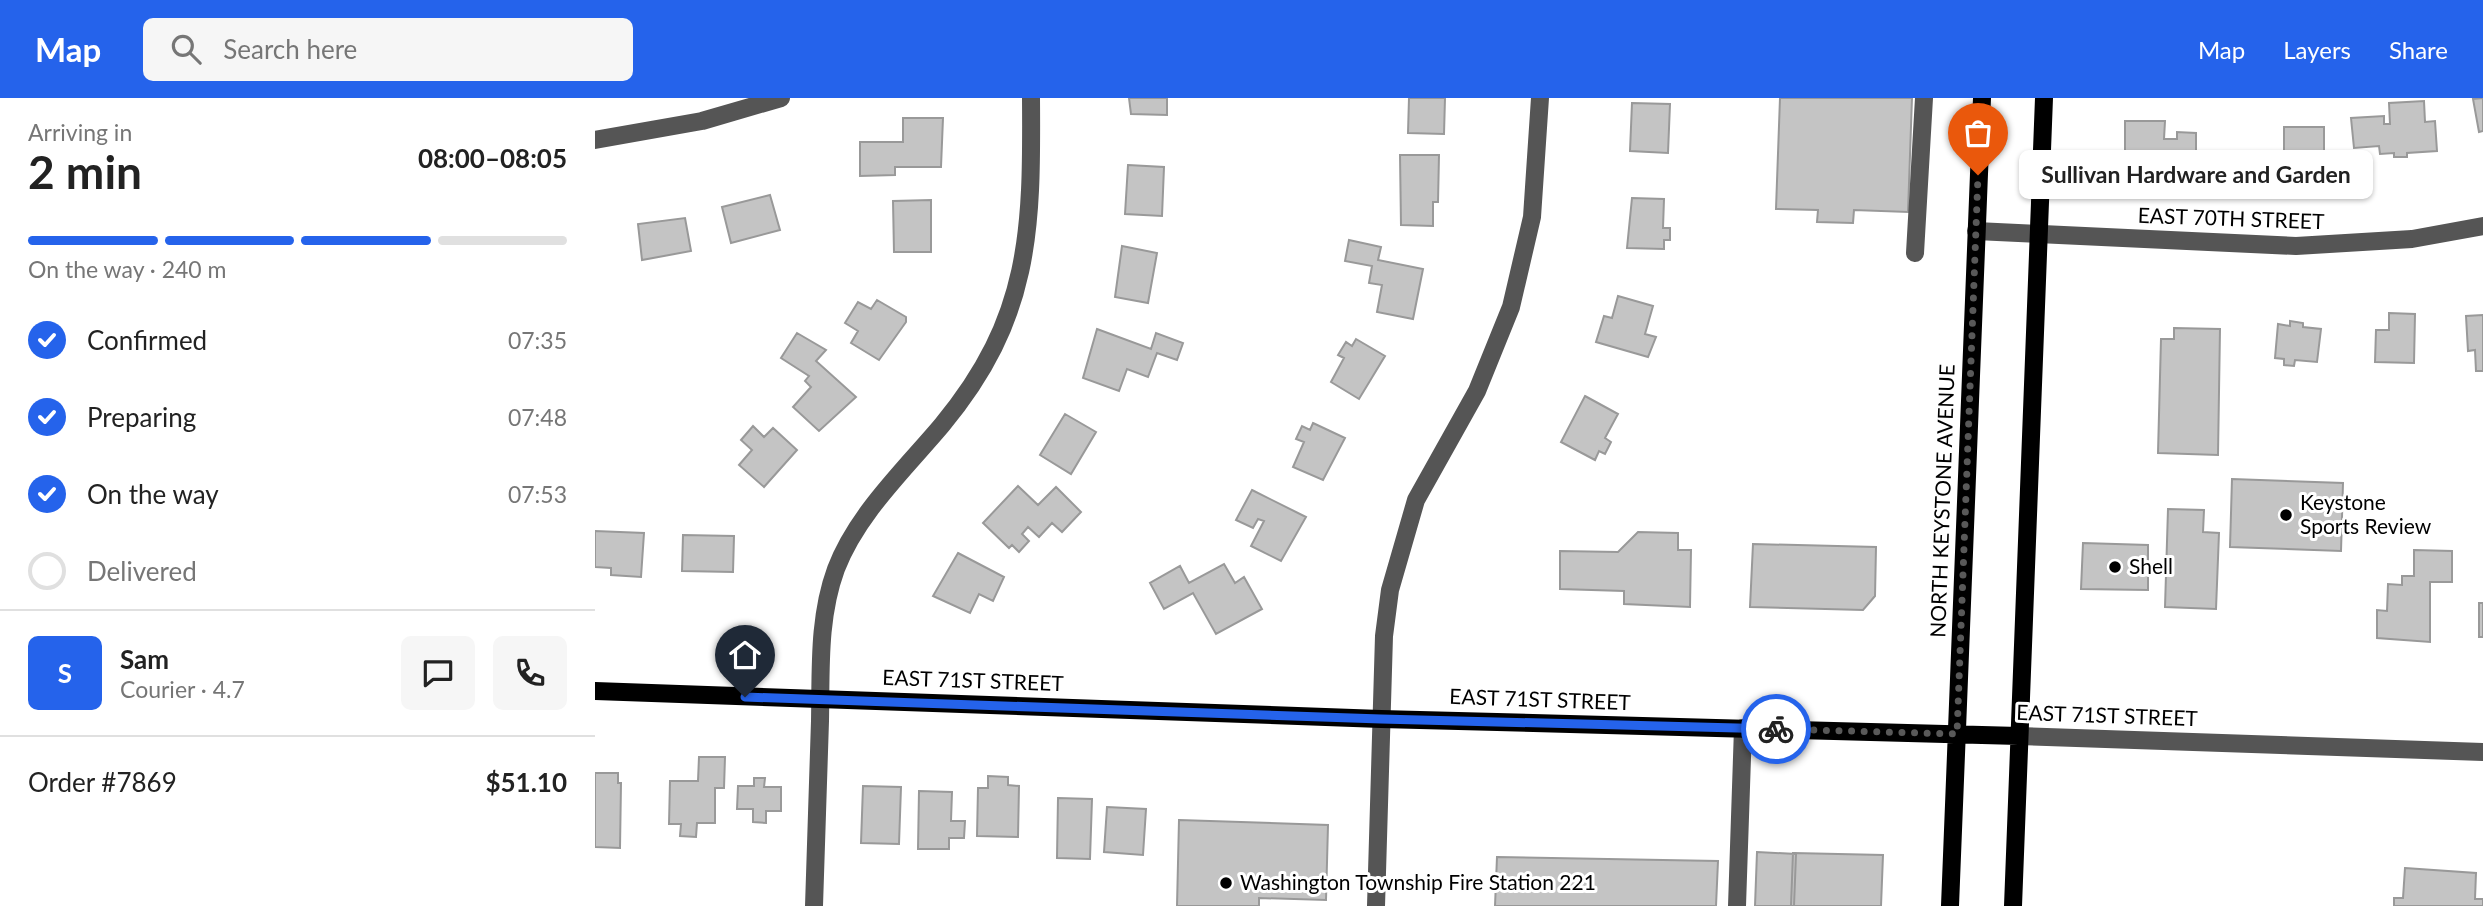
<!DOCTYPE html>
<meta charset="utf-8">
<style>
:root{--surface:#fff;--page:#f6f6f6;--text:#222;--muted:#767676;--line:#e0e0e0;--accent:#2563eb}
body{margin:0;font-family:Lato,sans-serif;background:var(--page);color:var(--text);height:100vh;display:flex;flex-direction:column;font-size:26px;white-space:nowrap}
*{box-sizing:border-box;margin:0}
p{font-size:23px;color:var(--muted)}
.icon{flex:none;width:38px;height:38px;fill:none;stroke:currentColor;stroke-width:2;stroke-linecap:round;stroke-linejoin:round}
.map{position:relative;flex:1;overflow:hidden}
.side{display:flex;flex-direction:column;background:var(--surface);width:595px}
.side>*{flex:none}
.pin{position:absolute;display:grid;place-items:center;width:60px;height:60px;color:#fff;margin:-72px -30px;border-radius:50% 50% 50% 0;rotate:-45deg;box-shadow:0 0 7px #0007}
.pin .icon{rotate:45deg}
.courier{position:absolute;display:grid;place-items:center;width:70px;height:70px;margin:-35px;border:5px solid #2563eb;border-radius:50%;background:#fff;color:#222;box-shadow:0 2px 9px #0007}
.bubble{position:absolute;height:49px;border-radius:10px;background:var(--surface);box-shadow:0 2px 5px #0004;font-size:23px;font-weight:700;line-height:49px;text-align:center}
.head em{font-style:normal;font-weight:700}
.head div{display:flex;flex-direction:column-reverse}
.head{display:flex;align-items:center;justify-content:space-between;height:119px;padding:0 28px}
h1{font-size:46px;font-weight:700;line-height:52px}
.bar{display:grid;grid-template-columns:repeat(4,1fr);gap:10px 7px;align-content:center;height:84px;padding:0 28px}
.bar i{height:9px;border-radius:5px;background:var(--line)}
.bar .on{background:var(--accent)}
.bar p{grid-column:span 4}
.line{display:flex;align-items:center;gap:18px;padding:0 28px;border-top:2px solid var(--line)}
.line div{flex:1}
.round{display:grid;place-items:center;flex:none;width:74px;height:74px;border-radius:10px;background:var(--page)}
ol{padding:0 28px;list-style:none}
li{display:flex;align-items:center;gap:21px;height:77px}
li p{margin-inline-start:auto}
li .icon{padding:7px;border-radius:50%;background:var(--accent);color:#fff;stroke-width:4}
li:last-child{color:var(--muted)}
li i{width:38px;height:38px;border:4px solid var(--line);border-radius:50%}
header{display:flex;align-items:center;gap:42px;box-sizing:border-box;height:98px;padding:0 35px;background:var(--accent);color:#fff}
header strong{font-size:33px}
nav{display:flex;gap:38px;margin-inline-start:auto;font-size:24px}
.search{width:490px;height:63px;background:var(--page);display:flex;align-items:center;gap:18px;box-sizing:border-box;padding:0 24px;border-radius:10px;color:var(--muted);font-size:26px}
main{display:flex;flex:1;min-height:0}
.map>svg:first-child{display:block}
.building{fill:#c4c4c4;stroke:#999;stroke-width:2}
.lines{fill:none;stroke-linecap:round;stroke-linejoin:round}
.minor{stroke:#555;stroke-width:18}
.major{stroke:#000;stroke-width:18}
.done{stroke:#595959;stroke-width:7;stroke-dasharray:0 12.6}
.route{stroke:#2563eb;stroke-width:9}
.poi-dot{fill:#000;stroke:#fff;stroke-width:2.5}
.labels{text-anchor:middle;stroke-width:6;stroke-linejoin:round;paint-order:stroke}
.street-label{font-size:21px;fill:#000;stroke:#fff}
.poi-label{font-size:21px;fill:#000;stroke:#fff;text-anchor:start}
</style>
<header>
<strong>Map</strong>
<div class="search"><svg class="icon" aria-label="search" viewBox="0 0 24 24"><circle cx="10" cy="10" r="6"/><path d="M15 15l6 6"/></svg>Search here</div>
<nav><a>Map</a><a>Layers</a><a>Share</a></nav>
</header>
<main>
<section class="side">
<div class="head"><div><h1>2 min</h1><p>Arriving in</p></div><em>08:00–08:05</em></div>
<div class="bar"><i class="on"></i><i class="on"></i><i class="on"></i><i></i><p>On the way · 240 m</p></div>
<ol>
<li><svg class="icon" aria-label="check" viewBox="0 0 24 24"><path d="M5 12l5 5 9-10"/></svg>Confirmed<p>07:35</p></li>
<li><svg class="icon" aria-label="check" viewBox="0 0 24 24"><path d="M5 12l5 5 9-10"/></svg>Preparing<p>07:48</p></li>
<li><svg class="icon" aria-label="check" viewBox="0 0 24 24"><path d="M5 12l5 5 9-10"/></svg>On the way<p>07:53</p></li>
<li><i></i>Delivered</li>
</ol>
<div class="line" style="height:126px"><b class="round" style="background:var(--accent);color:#fff">S</b><div><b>Sam</b><p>Courier · 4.7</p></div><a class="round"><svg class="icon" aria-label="chat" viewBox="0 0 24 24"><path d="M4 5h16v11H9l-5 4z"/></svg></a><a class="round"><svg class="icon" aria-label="phone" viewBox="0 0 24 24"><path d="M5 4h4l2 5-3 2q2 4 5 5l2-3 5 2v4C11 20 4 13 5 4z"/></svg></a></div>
<div class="line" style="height:91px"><div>Order #7869</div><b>$51.10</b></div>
</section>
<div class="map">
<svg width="1888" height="808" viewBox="0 0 1888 808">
<rect width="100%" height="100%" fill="#fff"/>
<path class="building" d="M534,0H572V17L536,16Z
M814,0H850L849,36L813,35Z
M1185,0H1317L1313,114L1259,112L1258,125L1222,124L1223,112L1181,111Z
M1888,0V33L1884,34L1878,1Z
M1829,3L1830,24L1840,23L1842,53L1812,55V59H1799V55L1785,56L1784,48L1759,50L1756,20L1789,18V26H1795L1794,5Z
M1037,5L1075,6L1073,55L1035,53Z
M308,20H348L346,69H300V77L265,78V44H308Z
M1530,23H1570L1569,41H1582V34L1601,35V63H1581V53H1568V60L1538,59V53H1530Z
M1689,29H1729V62H1689Z
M805,57H844L843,104H838V128L806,127Z
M533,67L569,69L567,118L530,116Z
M175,97L185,132L136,145L127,109Z
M1037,100L1069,101L1068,130H1075V142H1069V151L1032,150Z
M336,102V154H299L298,103Z
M90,120L96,153L47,162L43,126Z
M754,142L786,149L783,162L828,171L818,221L782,214L787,187L774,185L777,168L750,163Z
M527,148L562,155L553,205L520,199Z
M1023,198L1058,208L1050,236L1061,239L1053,259L1001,244L1009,218L1017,220Z
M282,202L311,219V224L284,262L256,245L263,233L250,225L263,204L276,211Z
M1794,215L1820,216L1819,265L1780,264L1781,232H1794Z
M1888,217V273H1881L1880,252L1873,253L1871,218Z
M1695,223L1708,225V229L1726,231L1722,264L1700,262L1699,268L1689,267V261L1680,260L1683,226L1695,228Z
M1579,230L1625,231L1623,357L1563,355L1566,241H1579Z
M502,231L556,251L561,235L588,245L582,262L562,255L553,279L532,271L524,293L488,280Z
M202,235L231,252L221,263L261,299L224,333L198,309L216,289L210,283L214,278L186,260Z
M761,241L790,258L764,301L736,284L749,260L743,257L751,244L757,248Z
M990,298L1023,316L1010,340L1016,344L1010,356L1004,353L1000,362L966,344Z
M470,316L501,334L476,376L445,357Z
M718,325L750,340L728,382L698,369L709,344L701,341L707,328L715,332Z
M158,328L169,339L178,330L202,352L169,389L144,367L157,352L146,342Z
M1637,381L1748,385L1746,453L1635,449Z
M423,388L443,407L461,389L486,414L467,434L457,425L444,439L433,429L427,436L434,443L424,454L417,447L414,450L388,425Z
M657,392L711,419L686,463L656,448L669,423L663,421L658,430L641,422Z
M1573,411L1609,412L1608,434L1624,435L1621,511L1570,509Z
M0,433L49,435L46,479L16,477V470L0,469Z
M1043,434L1083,435V452H1096L1095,509L1029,506V493L965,491V453L1023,454Z
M88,437L139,438L138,474L87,473Z
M1488,445L1553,447V492L1486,491Z
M1158,446L1281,449L1280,498L1268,512L1155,509Z
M1819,452L1857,453V484H1835V544L1782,540V512L1792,513L1793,486L1807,487V478H1819Z
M363,455L409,479L398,503L384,496L375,515L338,498Z
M629,466L640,485L649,479L667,511L621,536L598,495L569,511L555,485L585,468L594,485Z
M1884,505H1888V539H1884Z
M104,659H130L129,690H120V725H102L101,739L85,738L86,726H74L75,683H103Z
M0,675H23V685H26L25,750L0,749Z
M393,678L413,679V687L424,688L423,739L382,738L383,690H393Z
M159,680H170L169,689H186V713H171V725L158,724V711H142L143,688H159Z
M268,688L306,689L304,746L266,745Z
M324,693L357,694L356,723H370L369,740H354V751H323Z
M463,700L497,701L495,761L462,760Z
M512,709L551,711L548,757L509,754Z
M584,722L733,727L731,802L664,800V808H582Z
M1162,754L1201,756L1199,808H1160Z
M1198,755L1288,757L1286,808H1196Z
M902,759L1123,763L1121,808H900Z
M1810,770L1881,775L1880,801H1888V808H1799V800H1808Z"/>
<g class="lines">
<path class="minor" d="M0,42L107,23L186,0
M1381,133L1701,148L1817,141L1888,128
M1320,155L1329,0
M1424,638L1888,654
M219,808C221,746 223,685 225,623C226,572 223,520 241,471C262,416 310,371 347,327C436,220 437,132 436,0
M781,808L789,538L795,492L821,402L882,293L916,209L937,119L945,0
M1142,808L1148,630"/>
<path class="major" d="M0,593L786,621L1424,638
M1355,808L1387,0
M1418,808L1449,0"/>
</g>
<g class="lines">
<path class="done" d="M1181,631L1362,636L1383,77"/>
<path class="route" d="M150,599L786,621L1181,631"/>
</g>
<g class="poi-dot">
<circle cx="1691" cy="417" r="7"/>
<circle cx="1520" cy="469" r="7"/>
<circle cx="631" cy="785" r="7"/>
</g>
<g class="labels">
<g class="street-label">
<text transform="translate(1636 121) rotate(2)" y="7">EAST 70TH STREET</text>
<text transform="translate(1348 403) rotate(-88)" y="7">NORTH KEYSTONE AVENUE</text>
<text transform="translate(378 583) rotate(2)" y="7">EAST 71ST STREET</text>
<text transform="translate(945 602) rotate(2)" y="7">EAST 71ST STREET</text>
<text transform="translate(1512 618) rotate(2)" y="7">EAST 71ST STREET</text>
</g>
<g class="poi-label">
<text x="1705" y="412">Keystone<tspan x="1705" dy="24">Sports Review</tspan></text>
<text x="1534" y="476">Shell</text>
<text x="645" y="792">Washington Township Fire Station 221</text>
</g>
</g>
</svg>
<div class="pin" style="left:1383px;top:77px;background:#ea580c"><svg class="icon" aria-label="bag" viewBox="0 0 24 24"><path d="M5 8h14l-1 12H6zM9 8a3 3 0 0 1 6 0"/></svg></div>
<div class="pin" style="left:150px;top:599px;background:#1f2937"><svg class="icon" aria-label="home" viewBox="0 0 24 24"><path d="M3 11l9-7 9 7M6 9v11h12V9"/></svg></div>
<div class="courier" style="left:1181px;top:631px"><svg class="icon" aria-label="bike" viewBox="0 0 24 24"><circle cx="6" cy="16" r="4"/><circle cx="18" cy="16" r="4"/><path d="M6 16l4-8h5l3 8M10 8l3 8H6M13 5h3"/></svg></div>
<div class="bubble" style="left:1424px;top:52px;width:354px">Sullivan Hardware and Garden</div>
</div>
</main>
